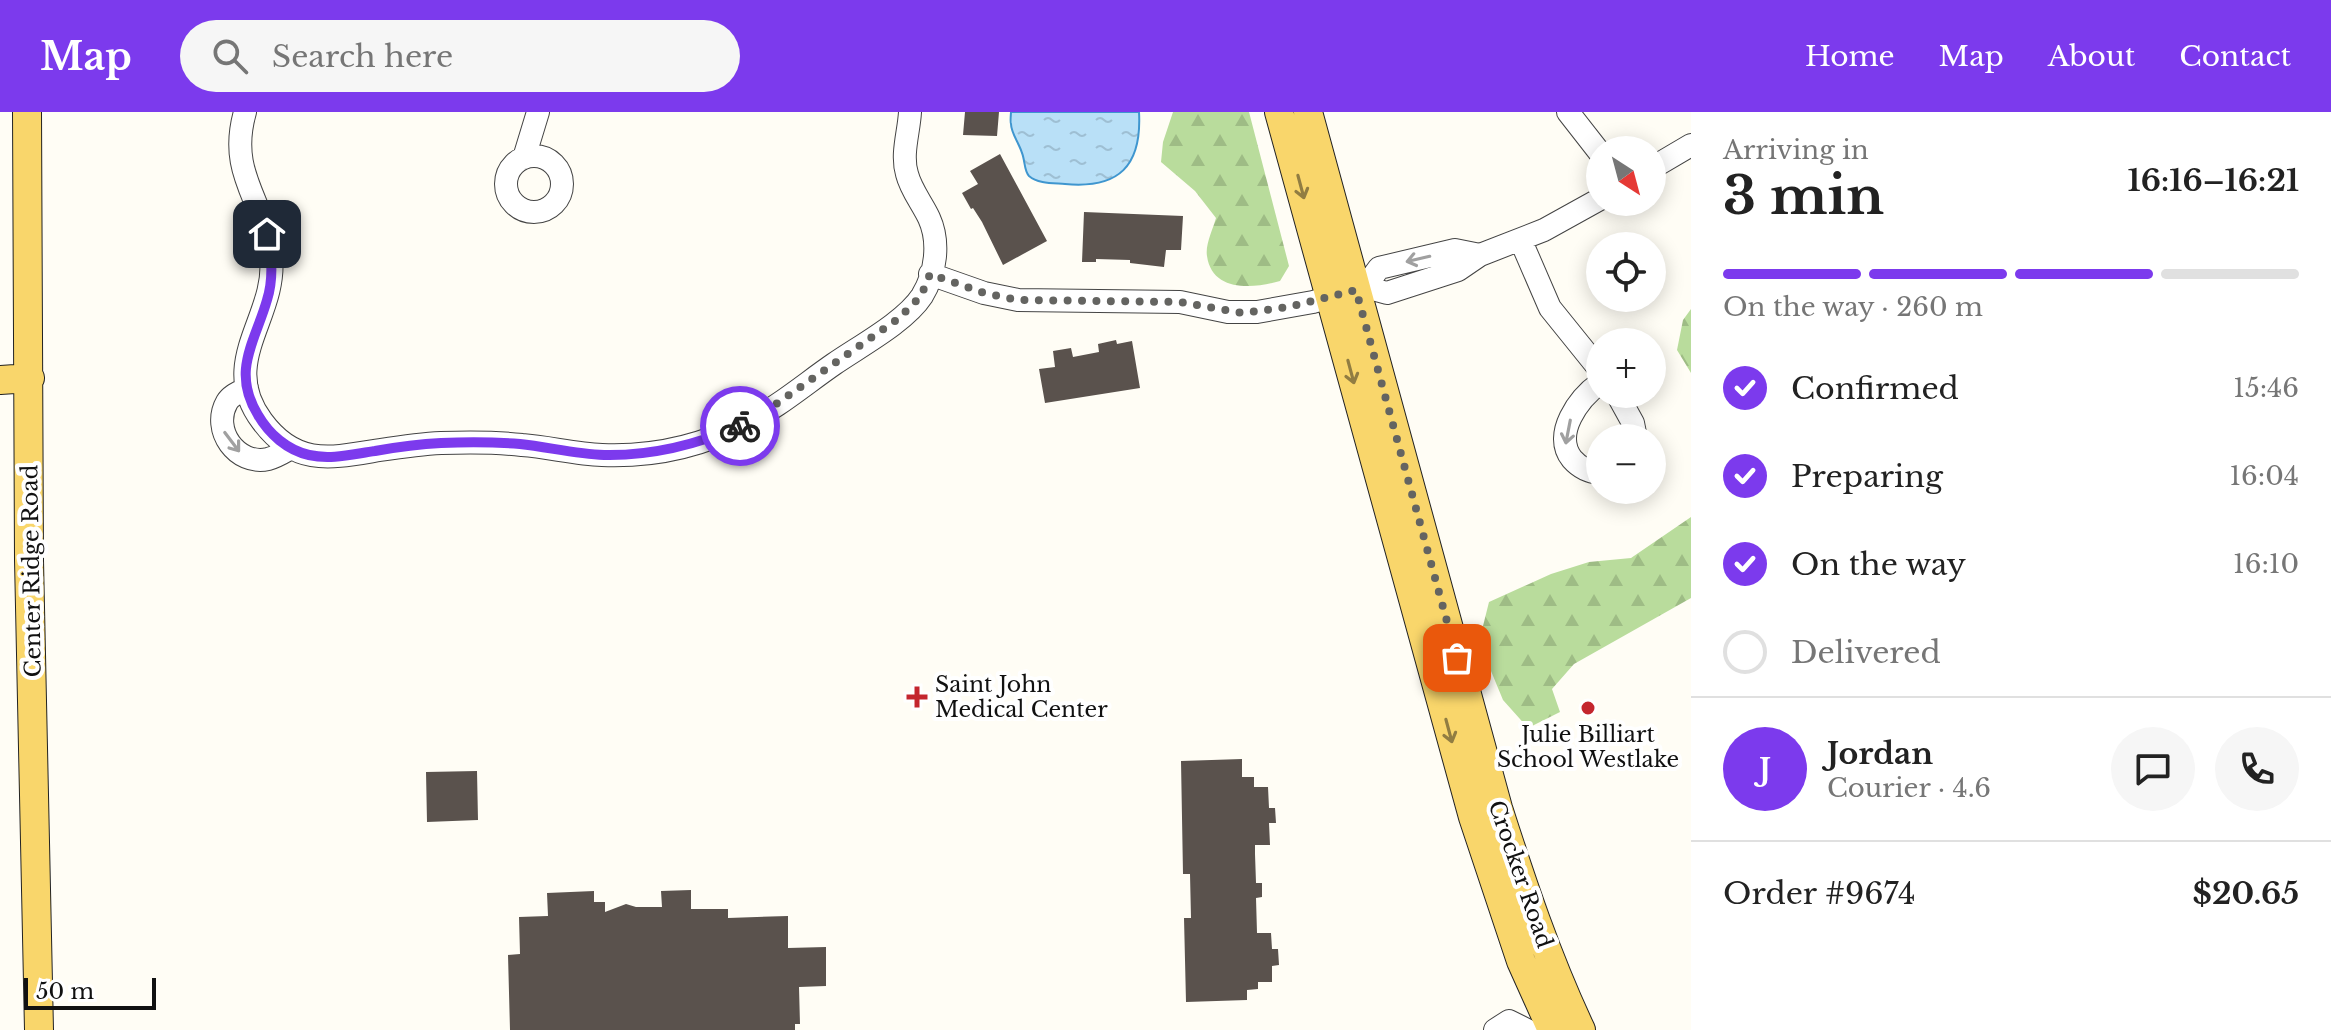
<!DOCTYPE html>
<meta charset="utf-8">
<style>
:root{--surface:#fff;--page:#f6f6f6;--text:#222;--muted:#767676;--line:#e0e0e0;--accent:#7c3aed}
body{margin:0;font-family:"Libre Baskerville",serif;background:var(--page);color:var(--text);height:100vh;display:flex;flex-direction:column;font-size:30px;white-space:nowrap}
*{box-sizing:border-box;margin:0}
p{font-size:26px;color:var(--muted)}
.icon{flex:none;width:44px;height:44px;fill:none;stroke:currentColor;stroke-width:2;stroke-linecap:round;stroke-linejoin:round}
.map{position:relative;flex:1;overflow:hidden}
.sheet{display:flex;flex-direction:column;background:var(--surface);width:640px}
.sheet>*{flex:none}
.needle{width:52px;rotate:144deg}
.controls{position:absolute;left:1586px;top:24px;display:grid;gap:16px}
.controls a{display:grid;place-items:center;width:80px;height:80px;border-radius:50%;background:var(--surface);box-shadow:0 4px 20px #0003;font-size:40px}
.scale{position:absolute;left:24px;bottom:20px;width:132px;box-sizing:border-box;padding-left:8px;border:4px solid #111;border-top:0;font-size:22px;line-height:28px;white-space:nowrap;color:#111;-webkit-text-stroke:6px #fff;paint-order:stroke}
.pin{position:absolute;display:grid;place-items:center;width:68px;height:68px;color:#fff;margin:-34px;border-radius:16px;box-shadow:0 4px 12px #0006}
.courier{position:absolute;display:grid;place-items:center;width:80px;height:80px;margin:-40px;border:6px solid #7c3aed;border-radius:50%;background:#fff;color:#222;box-shadow:0 2px 10px #0007}
.summary em{font-style:normal;font-weight:800}
.summary div{display:flex;flex-direction:column-reverse}
.summary{display:flex;align-items:center;justify-content:space-between;height:136px;padding:0 32px}
h1{font-size:52px;font-weight:800;line-height:60px}
.bar{display:grid;grid-template-columns:repeat(4,1fr);gap:12px 8px;align-content:center;height:96px;padding:0 32px}
.bar i{height:10px;border-radius:6px;background:var(--line)}
.bar .current{background:var(--accent)}
.bar p{grid-column:span 4}
.line{display:flex;align-items:center;gap:20px;padding:0 32px;border-top:2px solid var(--line)}
.line div{flex:1}
.round{display:grid;place-items:center;flex:none;width:84px;height:84px;border-radius:42px;background:var(--page)}
ol{padding:0 32px;list-style:none}
li{display:flex;align-items:center;gap:24px;height:88px}
li p{margin-inline-start:auto}
li .icon{padding:8px;border-radius:50%;background:var(--accent);color:#fff;stroke-width:4}
li:last-child{color:var(--muted)}
li i{width:44px;height:44px;border:4px solid var(--line);border-radius:50%}
header{display:flex;align-items:center;gap:48px;box-sizing:border-box;height:112px;padding:0 40px;background:var(--accent);color:#fff}
header strong{font-size:38px}
nav{display:flex;gap:44px;margin-inline-start:auto;font-size:28px}
.search{width:560px;height:72px;background:var(--page);display:flex;align-items:center;gap:20px;box-sizing:border-box;padding:0 28px;border-radius:44px;color:var(--muted);font-size:30px}
main{display:flex;flex:1;min-height:0}
.map>svg:first-child{display:block}
.forest{fill:url(#forest-firs)}
.water{fill:url(#water-ripples);stroke:#3f96cf;stroke-width:2}
.building{fill:#5a524d}
.lines{fill:none;stroke-linecap:round;stroke-linejoin:round}
.minor-casing{stroke:#444;stroke-width:24}
.major-casing{stroke:#222;stroke-width:30}
.minor{stroke:#fff;stroke-width:22}
.major{stroke:#f9d66b;stroke-width:28}
.oneway{stroke:#917d42}
.oneway2{stroke:#a0a0a0}
.done{stroke:#646461;stroke-width:8;stroke-dasharray:0 14.4}
.route{stroke:#7c3aed;stroke-width:10}
.poi-dot{fill:#c4262e;stroke:#fff;stroke-width:3}
.labels{text-anchor:middle;stroke-width:8;stroke-linejoin:round;paint-order:stroke}
.street-label{font-size:22px;fill:#111;stroke:#fff}
.poi-label{font-size:22px;fill:#111;stroke:#fff;text-anchor:start}
</style>
<header>
<strong>Map</strong>
<div class="search"><svg class="icon" aria-label="search" viewBox="0 0 24 24"><circle cx="10" cy="10" r="6"/><path d="M15 15l6 6"/></svg>Search here</div>
<nav><a>Home</a><a>Map</a><a>About</a><a>Contact</a></nav>
</header>
<main>
<div class="map">
<svg width="1691" height="918" viewBox="0 0 1691 918">
<defs>
<pattern id="forest-firs" width="22" height="20" patternUnits="userSpaceOnUse" patternTransform="scale(2)"><rect width="22" height="20" fill="#b9dc9c"/><path d="M5 1l3.5 6h-7zM16 11l3.5 6h-7z" fill="#9ebc85"/></pattern>
<pattern id="water-ripples" width="26" height="14" patternUnits="userSpaceOnUse" patternTransform="scale(2)"><rect width="26" height="14" fill="#b9e0f7"/><path d="M2 4q2-2 4 0t4 0M15 11q2-2 4 0t4 0" fill="none" stroke="#9ebfd3"/></pattern>
</defs>
<rect width="100%" height="100%" fill="#fffdf5"/>
<path class="forest" d="M1173,0H1249L1289,154L1280,169C1253,177 1212,180 1207,144C1205,133 1213,117 1216,106L1195,79L1161,50L1163,30Z
M1691,197V261L1677,238L1683,208Z
M1691,405V486L1574,552L1552,577L1560,600L1528,616L1503,588L1479,530L1489,490L1551,462L1589,450L1631,446Z"/>
<path class="water" d="M1011,0H1139C1142,54 1119,77 1065,72C1054,71 1038,72 1029,64C1024,59 1025,48 1022,41C1019,31 1011,21 1011,12C1010,11 1011,1 1011,0Z"/>
<path class="building" d="M965,0H999L997,24L963,23Z
M1000,42L1047,129L1003,153L982,110L973,96L971,97L962,81L978,72L970,59Z
M1084,100L1183,104L1181,138H1166L1164,155L1130,151V148L1096,147V150H1082Z
M1116,228L1117,232L1132,229L1140,276L1045,291L1039,257L1055,255L1053,239L1071,236L1073,245L1099,240L1098,232Z
M1242,647V665H1254V675H1268L1269,696H1275L1276,711H1269L1270,733H1255V742L1256,771H1262V785L1256,786L1257,821H1271L1272,837H1278L1279,853L1272,854V870H1258V877L1247,878V888L1186,890L1184,806H1191L1190,762H1183L1181,649Z
M477,659L478,708L427,710L426,660Z
M691,778V797H728V806L788,804V836L826,835V874L799,875L800,912H795V918H510L508,843L520,842L519,805L548,804L547,781L594,779V790H605V800L626,792L636,795H662L661,779Z"/>
<g class="lines">
<defs>
<path id="minor" d="M245,0C227,63 265,88 271,144C278,205 217,249 262,309C296,355 331,346 380,338C400,335 421,332 441,331C468,330 496,330 522,333C549,335 575,342 602,343C652,345 702,334 746,311C777,296 805,272 834,252C860,234 905,210 922,184C936,161 940,130 929,106C922,91 911,78 907,62C901,42 909,20 910,0
M1568,0L1600,41
M506 72a28 28 0 1 1 56 0a28 28 0 1 1-56 0Z
M524,46L538,0
M1652,56L1691,33
M1521,129L1550,196L1600,258
M930,162L984,181L1018,188L1180,190L1228,200H1257L1313,190L1365,175L1387,181L1458,158L1480,143L1544,118L1600,87
M1365,175L1379,156L1455,138L1480,143
M1600,271C1579,286 1552,322 1572,347C1580,356 1588,360 1600,361
M247,276C240,280 231,283 227,290C211,318 237,354 268,347C276,345 284,340 291,336
M1617,282L1633,311L1636,326
M1495,918L1509,909L1527,918"/>
<path id="major" d="M27,0L29,448L39,918
M1279,0L1473,705L1521,849L1552,918
M1308,0L1498,696C1522,771 1547,846 1581,918
M0,268L30,266"/>
</defs>
<use href="#minor" class="minor-casing"/>
<use href="#major" class="major-casing"/>
<use href="#minor" class="minor"/>
<use href="#major" class="major"/>
</g>
<defs><path id="oneway-shaft" d="M-6 0H5M1.5-3L5.5 0L1.5 3" fill="none" stroke-width="1.6" stroke-linecap="round" stroke-linejoin="round" transform="scale(2)"/></defs>
<g class="oneway">
<use href="#oneway-shaft" transform="translate(1301 75) rotate(75)"/>
<use href="#oneway-shaft" transform="translate(1351 260) rotate(75)"/>
<use href="#oneway-shaft" transform="translate(1449 619) rotate(75)"/>
</g>
<g class="oneway2">
<use href="#oneway-shaft" transform="translate(1418 147) rotate(167)"/>
<use href="#oneway-shaft" transform="translate(1568 320) rotate(101)"/>
<use href="#oneway-shaft" transform="translate(232 330) rotate(53)"/>
</g>
<g class="lines">
<path class="done" d="M740,314L766,299L898,207L921,184L930,162L984,181L1018,188L1180,190L1243,201L1289,195L1356,178L1457,546"/>
<path class="route" d="M267,122C272,144 274,166 267,188C255,230 231,259 258,303C269,322 287,338 309,343C331,348 353,342 375,339C397,335 419,332 441,331C467,330 494,330 520,332C548,335 576,342 604,343C653,344 696,333 740,314"/>
</g>
<g class="poi-dot">
<path d="M913 573h8v8h8v8h-8v8h-8v-8h-8v-8h8z"/>
<circle cx="1588" cy="596" r="8"/>
</g>
<g class="labels">
<g class="street-label">
<text transform="translate(31 459) rotate(-91)" y="8">Center Ridge Road</text>
<text transform="translate(1521 762) rotate(71)" y="8">Crocker Road</text>
</g>
<g class="poi-label">
<text x="935" y="580">Saint John<tspan x="935" dy="25">Medical Center</tspan></text>
<text x="1588" y="630" text-anchor="middle">Julie Billiart<tspan x="1588" dy="25">School Westlake</tspan></text>
</g>
</g>
</svg>
<div class="controls">
<a><svg class="needle" viewBox="-14 -14 28 28"><path d="M0-13l5 13h-10z" fill="#e53935"/><path d="M0 13l5-13h-10z" fill="#767676"/></svg></a>
<a><svg class="icon" aria-label="locate" viewBox="0 0 24 24"><circle cx="12" cy="12" r="6"/><path d="M12 2v4M12 18v4M2 12h4M18 12h4"/></svg></a>
<a>+</a>
<a>−</a>
</div>
<div class="scale">50 m</div>
<div class="pin" style="left:1457px;top:546px;background:#ea580c"><svg class="icon" aria-label="bag" viewBox="0 0 24 24"><path d="M5 8h14l-1 12H6zM9 8a3 3 0 0 1 6 0"/></svg></div>
<div class="pin" style="left:267px;top:122px;background:#1f2937"><svg class="icon" aria-label="home" viewBox="0 0 24 24"><path d="M3 11l9-7 9 7M6 9v11h12V9"/></svg></div>
<div class="courier" style="left:740px;top:314px"><svg class="icon" aria-label="bike" viewBox="0 0 24 24"><circle cx="6" cy="16" r="4"/><circle cx="18" cy="16" r="4"/><path d="M6 16l4-8h5l3 8M10 8l3 8H6M13 5h3"/></svg></div>
</div>
<section class="sheet">
<div class="summary"><div><h1>3 min</h1><p>Arriving in</p></div><em>16:16–16:21</em></div>
<div class="bar"><i class="current"></i><i class="current"></i><i class="current"></i><i></i><p>On the way · 260 m</p></div>
<ol>
<li><svg class="icon" aria-label="check" viewBox="0 0 24 24"><path d="M5 12l5 5 9-10"/></svg>Confirmed<p>15:46</p></li>
<li><svg class="icon" aria-label="check" viewBox="0 0 24 24"><path d="M5 12l5 5 9-10"/></svg>Preparing<p>16:04</p></li>
<li><svg class="icon" aria-label="check" viewBox="0 0 24 24"><path d="M5 12l5 5 9-10"/></svg>On the way<p>16:10</p></li>
<li><i></i>Delivered</li>
</ol>
<div class="line" style="height:144px"><b class="round" style="background:var(--accent);color:#fff">J</b><div><b>Jordan</b><p>Courier · 4.6</p></div><a class="round"><svg class="icon" aria-label="chat" viewBox="0 0 24 24"><path d="M4 5h16v11H9l-5 4z"/></svg></a><a class="round"><svg class="icon" aria-label="phone" viewBox="0 0 24 24"><path d="M5 4h4l2 5-3 2q2 4 5 5l2-3 5 2v4C11 20 4 13 5 4z"/></svg></a></div>
<div class="line" style="height:104px"><div>Order #9674</div><b>$20.65</b></div>
</section>
</main>
